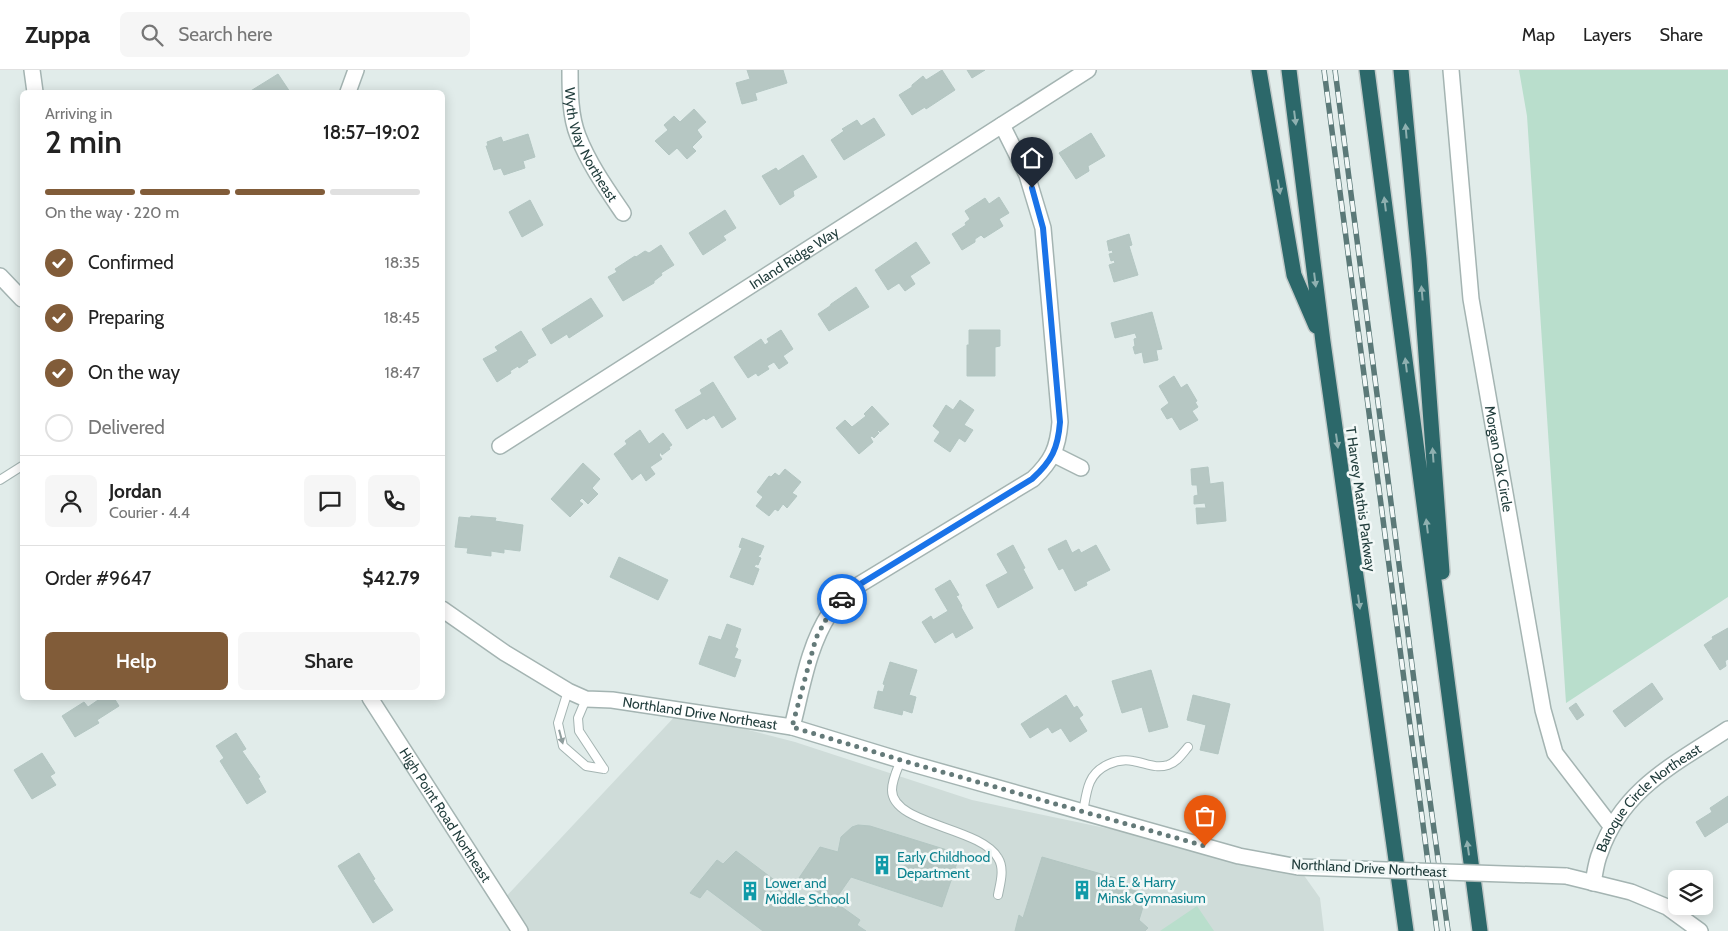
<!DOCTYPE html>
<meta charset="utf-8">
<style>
:root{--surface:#fff;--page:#f6f6f6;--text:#222;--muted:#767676;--line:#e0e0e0;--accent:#815c39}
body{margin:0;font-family:Cabin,sans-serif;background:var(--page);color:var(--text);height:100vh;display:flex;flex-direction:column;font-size:19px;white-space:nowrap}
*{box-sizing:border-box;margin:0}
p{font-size:16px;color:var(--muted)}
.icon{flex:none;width:28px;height:28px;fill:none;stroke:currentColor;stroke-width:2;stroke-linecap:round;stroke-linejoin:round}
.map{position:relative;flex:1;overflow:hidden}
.sheet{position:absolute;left:20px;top:20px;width:425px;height:610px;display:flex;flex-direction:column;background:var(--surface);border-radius:8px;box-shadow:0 2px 12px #0003}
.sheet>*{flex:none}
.tools{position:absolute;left:1668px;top:800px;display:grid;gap:10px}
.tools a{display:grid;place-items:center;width:45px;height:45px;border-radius:8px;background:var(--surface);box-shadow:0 2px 12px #0003;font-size:25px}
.pin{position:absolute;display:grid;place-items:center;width:42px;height:42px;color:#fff;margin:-51px -21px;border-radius:50% 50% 50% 0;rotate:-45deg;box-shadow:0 0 5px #0007}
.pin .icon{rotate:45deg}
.courier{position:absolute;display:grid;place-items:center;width:50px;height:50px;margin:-25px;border:4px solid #1a73e8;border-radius:50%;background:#fff;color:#222;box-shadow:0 1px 6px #0007}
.overview em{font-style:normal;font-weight:600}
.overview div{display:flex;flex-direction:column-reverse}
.overview{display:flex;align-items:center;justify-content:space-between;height:85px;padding:0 25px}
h1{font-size:32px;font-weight:600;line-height:38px}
.bar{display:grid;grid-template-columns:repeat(4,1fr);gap:8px 5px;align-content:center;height:60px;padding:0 25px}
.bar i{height:6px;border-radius:4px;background:var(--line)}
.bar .current{background:var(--accent)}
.bar p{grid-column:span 4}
.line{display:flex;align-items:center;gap:12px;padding:0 25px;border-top:1px solid var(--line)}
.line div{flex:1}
.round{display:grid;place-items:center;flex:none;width:52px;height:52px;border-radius:8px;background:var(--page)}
ol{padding:0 25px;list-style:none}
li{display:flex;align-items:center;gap:15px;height:55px}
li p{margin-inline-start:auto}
li .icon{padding:5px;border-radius:50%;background:var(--accent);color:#fff;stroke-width:4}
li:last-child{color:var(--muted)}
li i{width:28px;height:28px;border:2px solid var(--line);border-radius:50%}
.cta{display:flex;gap:10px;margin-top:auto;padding:10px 25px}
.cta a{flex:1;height:58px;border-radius:8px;background:var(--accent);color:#fff;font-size:20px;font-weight:600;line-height:58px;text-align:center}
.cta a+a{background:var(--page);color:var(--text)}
header{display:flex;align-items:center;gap:30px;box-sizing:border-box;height:70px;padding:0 25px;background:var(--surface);border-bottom:1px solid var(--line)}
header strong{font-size:24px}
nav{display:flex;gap:28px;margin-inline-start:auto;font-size:18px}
.search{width:350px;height:45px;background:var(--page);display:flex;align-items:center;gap:12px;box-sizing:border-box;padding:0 18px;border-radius:8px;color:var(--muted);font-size:19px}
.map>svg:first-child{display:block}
.built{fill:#cfdcd9}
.green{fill:#b9decc}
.building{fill:#b6c7c3;stroke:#b3c6c2}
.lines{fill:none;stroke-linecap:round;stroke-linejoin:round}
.service-casing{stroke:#a4b4b2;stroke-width:10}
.minor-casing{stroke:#a4b4b2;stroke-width:18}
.tertiary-casing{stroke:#a4b4b2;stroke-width:18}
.motorway-casing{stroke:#c1c9c8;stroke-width:18}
.service{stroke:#fff;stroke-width:8}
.minor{stroke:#fff;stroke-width:15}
.tertiary{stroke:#fff;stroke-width:15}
.motorway{stroke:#2c686a;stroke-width:15}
.rail-casing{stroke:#5b7978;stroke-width:5.5}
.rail{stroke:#f2f8f7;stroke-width:4;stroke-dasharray:11;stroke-linecap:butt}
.tertiary-bridge-casing{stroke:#a4b4b2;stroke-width:18;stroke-linecap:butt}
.tertiary-bridge{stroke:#fff;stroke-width:15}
.oneway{fill:#8fb0b0}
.oneway2{fill:#909e9e}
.done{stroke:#647a79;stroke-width:5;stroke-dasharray:0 9}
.route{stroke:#1a73e8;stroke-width:6}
.labels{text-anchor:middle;stroke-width:5;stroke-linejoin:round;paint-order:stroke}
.street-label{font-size:14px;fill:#213d3c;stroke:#f2f8f7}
.culture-label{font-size:14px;fill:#0d838f;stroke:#f2f8f7;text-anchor:start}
</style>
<header>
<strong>Zuppa</strong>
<div class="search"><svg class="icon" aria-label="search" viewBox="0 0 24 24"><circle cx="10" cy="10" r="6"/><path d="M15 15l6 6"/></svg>Search here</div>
<nav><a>Map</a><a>Layers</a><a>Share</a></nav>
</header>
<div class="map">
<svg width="1728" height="861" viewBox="0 0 1728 861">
<rect width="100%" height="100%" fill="#e1ecea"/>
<path class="built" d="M679,642L795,672L972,730L1172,772L1298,797L1320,828L1324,861H521L501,832Z"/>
<path class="green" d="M1519,0H1728V527L1566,633L1527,46Z
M1197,836L1214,861H1160Z"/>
<path class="building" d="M747,0H783L787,13L755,23L757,30L742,34L736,13L750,9Z
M942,0L955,20L926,39L925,37L912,45L899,25L912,17V15L923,6L926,10Z
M967,0H985L972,8Z
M278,4L290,22H249Z
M694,39L706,52L697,60L702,67L692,77L696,81L687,89L677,78L669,85L655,71L668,60L664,55L674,46L680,52Z
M874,48L885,65L844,90L831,70L844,61L842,59L857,50L861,56Z
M1091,63L1105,86L1088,96L1089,101L1076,109L1059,83Z
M528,64L535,87L523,91L525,98L504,105L501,98L494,100L486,76H488L487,72L501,67L503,72Z
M803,85L817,107L793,121L794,126L780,135L762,106L776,98L778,101Z
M999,127L1009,143L999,149L1003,156L984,168L981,165L975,169V172L962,180L952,164L966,155L965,153L970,149L965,141L985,128L989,134Z
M530,130L543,155L522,167L509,142Z
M725,140L736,158L723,166L726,170L703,185L689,163Z
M1129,164L1132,175L1129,176L1138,205L1114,212L1109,195L1115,193L1114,190L1111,191L1109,184L1113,183L1112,180L1109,181L1107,171Z
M916,172L930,193L910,206L915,214L905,221L899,213L888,220L875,200Z
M661,175L674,195L661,203L662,205L654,211V213L623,231L608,207L617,202L615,199L635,186L636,187L645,181L649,183Z
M856,217L869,237L829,261L818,244L830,236L831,234Z
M591,228L603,246L569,268L567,264L551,274L542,259Z
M1152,242L1162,279L1156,280L1158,290L1144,293L1142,282L1135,284L1133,277L1135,276L1134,269L1137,268L1135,263L1115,268L1111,253Z
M781,260L793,279L783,286L788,293L779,299L774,292L767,296L769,299L758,306L756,303L748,308L734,287L761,269L765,275L769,272L767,269Z
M969,260H1000V276L995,277V306H967V275H969Z
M521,261L536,285L527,290L528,292L519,298L518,296L510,301L511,303L497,312L483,289L498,281L495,277Z
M1174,306L1181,318L1187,314L1197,331L1195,332L1198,337L1192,341L1198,350L1180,360L1172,347L1167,349L1161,339L1169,333L1159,316Z
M713,312L736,349L722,358L714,345L706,350L704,348L687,359L675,340L702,324L700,320Z
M960,330L974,340L964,355L973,360L965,372L959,368L950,382L934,371L940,362L933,356L946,335L953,340Z
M872,336L889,354L880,362L878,360L877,361L879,363L874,368L872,366L870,367L873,372L859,384L836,358L845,350L852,357L866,346L864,344Z
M640,360L649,374L663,363L672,375L669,377L670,379L662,385L661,382L659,385L662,389L650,397L655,404L646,411L641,403L632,410L614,384L627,374L625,371Z
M583,393L600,409L592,418L598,424L588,434L582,428L579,431L583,434L570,447L551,429Z
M1208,397L1210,414L1223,412L1226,451L1197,454L1196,438H1206L1205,433L1194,434V426L1198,425L1197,415H1192L1191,399Z
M785,399L801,412L792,423L797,426L787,438L783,434L778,441L775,439L769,446L756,436L763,427L757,422L769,406L771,407L775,403L779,406Z
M471,446L496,448L495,451L523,455L520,481L504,479V483L491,481V486L467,483L468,478L455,477L459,447L470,448Z
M742,468L764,476L760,485H759L758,487L761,488L758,495L756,494L754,497L759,499L753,515L730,507L742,478L739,477Z
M1066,470L1072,483L1079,479L1081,483L1096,475L1110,500L1086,512L1087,515L1075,521L1063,498L1059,500L1048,479Z
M1013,475L1025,498L1023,499L1033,518L998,538L986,515L1008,503L997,484Z
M619,487L668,510L658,530L610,507Z
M950,510L959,525L956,526L962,536L961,537L973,558L956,568L953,562L935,573L922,552L931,546L933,550L948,541L935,519Z
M727,554L741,559L735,577L738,579L734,588L741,590L735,607L699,594L709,566L721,570Z
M1728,558V589L1725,591L1726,596L1720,600L1704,575L1713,569L1712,567Z
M890,592L917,600L909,625L916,627L912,643L903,640L902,645L874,638L878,621L883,622L885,615L883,614Z
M1151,600L1168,657L1149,662L1142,637L1122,643L1112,611Z
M1652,613L1663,629L1625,657L1613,641Z
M1066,625L1074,638L1077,636L1083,645L1079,648L1087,661L1070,672L1061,658L1052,663L1048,657L1030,668L1021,654Z
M1193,625L1230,634L1218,684L1200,680L1206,655L1187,650Z
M101,628H114L119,636L97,650L99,653L75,667L62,646L84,632L88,637Z
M1576,633L1584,645L1577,650L1569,638Z
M236,663L246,679L242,681L260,707L258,708L266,722L247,734L220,691L224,688L216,676Z
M42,683L55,703L50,706L56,715L32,729L14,700Z
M1728,726V752L1705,767L1696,752L1712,742L1710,738Z
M858,755L870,756L960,784L942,837L851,807L833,833L799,808L820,777L838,782L841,767L852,757Z
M736,781L806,834L814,824L836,839L839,835L860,850L857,855L866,861H763L707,819L700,828L690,823L717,790L723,794Z
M359,783L375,809L373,810L393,840L373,853L338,796Z
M1042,787L1119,809L1117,816L1147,824L1139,850L1148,858L1145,861H1015L1019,845L1023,848Z"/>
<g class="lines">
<defs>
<path id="service" d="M0,410L22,396
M568,621L558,653L563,676L586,696L604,699
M586,629L578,648L579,661L604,699
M901,690C897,700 892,710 892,720C892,755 981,757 998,788C1005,799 1000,814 998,825
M1083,742C1085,732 1086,721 1090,712C1097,696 1117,688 1133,691C1146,693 1155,699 1168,695C1177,692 1182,684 1188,677"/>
<g id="minor">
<path id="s1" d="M570,0C570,21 570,46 578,66C589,94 606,118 623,143"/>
<path id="s2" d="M1451,0L1471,229L1543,640L1555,683L1611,756"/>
<path d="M348,22L356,0"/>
<path id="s3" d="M500,376L1088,0"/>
<path d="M1053,384L1081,398"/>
<path d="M792,657C802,619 808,576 830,543C837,532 847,524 857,516L1033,409C1052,391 1058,378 1060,352L1043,158L1027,105L1002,55"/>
<path id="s4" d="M1593,813C1595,803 1596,792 1600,783C1622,719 1675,694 1728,659"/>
</g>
<g id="tertiary">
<path d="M32,0L35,22"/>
<path d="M0,206L22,229"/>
<path id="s5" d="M442,539L505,583L568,621L586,629L612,630L792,657L913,694L1239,786L1298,797"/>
<path id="s6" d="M370,628L520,861"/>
<path d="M1566,806L1631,822L1667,837L1700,861"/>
</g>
<path id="motorway" d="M1259,0L1294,205L1316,256
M1289,0L1323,272L1406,861
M1367,0L1480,861
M1401,0L1419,189L1442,502"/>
</defs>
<use href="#service" class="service-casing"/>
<use href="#minor" class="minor-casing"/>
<use href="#tertiary" class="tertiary-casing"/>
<use href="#motorway" class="motorway-casing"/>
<use href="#service" class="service"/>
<use href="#minor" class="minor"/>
<use href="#tertiary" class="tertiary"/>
<use href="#motorway" class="motorway"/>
<defs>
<path id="rail" d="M1324,0L1437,861
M1335,0L1423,680L1448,861"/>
</defs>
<use href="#rail" class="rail-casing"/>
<use href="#rail" class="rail"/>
<defs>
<path id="tertiary-bridge" d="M1298,797L1566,806"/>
</defs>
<use href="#tertiary-bridge" class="tertiary-bridge-casing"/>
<use href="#tertiary-bridge" class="tertiary-bridge"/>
</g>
<defs><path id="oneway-solid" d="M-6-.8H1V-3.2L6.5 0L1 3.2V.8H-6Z" transform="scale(1.25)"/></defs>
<g class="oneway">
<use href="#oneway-solid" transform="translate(1295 48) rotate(83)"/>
<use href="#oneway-solid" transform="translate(1406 61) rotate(-95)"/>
<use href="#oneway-solid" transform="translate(1279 117) rotate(80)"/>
<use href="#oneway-solid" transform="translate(1385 134) rotate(-97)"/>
<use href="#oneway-solid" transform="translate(1315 210) rotate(83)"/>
<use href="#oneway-solid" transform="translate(1422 223) rotate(-95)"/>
<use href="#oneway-solid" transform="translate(1406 295) rotate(-97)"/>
<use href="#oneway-solid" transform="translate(1337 371) rotate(82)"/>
<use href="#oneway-solid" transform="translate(1433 385) rotate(-94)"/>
<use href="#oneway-solid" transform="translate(1427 456) rotate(-97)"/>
<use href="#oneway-solid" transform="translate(1359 532) rotate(82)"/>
<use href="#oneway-solid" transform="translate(1468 778) rotate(-98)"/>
</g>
<use class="oneway2" href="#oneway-solid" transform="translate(561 667) rotate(75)"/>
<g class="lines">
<path class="done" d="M842,529L830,542L816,568L792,657L914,694L1205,776"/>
<path class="route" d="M842,529L857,516L1032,409C1052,391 1058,378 1060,352L1043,158L1032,118"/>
</g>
<defs>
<symbol id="building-bare" viewBox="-9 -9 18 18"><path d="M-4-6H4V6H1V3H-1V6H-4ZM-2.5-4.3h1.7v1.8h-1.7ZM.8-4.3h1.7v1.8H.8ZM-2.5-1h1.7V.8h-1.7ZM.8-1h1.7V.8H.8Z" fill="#0f9aa8" stroke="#f2f8f7" stroke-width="2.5" paint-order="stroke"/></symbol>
</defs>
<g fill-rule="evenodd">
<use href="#building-bare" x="868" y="781" width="28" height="28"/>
<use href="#building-bare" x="1068" y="806" width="28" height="28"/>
<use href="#building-bare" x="736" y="807" width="28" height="28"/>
</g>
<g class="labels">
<g class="street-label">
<text dy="5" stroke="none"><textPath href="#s1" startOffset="79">Wyth Way Northeast</textPath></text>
<text dy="5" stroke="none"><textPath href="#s3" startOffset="349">Inland Ridge Way</textPath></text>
<text dy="5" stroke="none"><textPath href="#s2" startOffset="392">Morgan Oak Circle</textPath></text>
<text transform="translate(1361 429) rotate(82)" y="5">T Harvey Mathis Parkway</text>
<text dy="5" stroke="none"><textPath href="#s5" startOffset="285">Northland Drive Northeast</textPath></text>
<text dy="5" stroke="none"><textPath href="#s4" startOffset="106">Baroque Circle Northeast</textPath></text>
<text dy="5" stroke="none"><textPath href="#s6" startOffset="139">High Point Road Northeast</textPath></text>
<text transform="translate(1369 798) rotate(3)" y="5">Northland Drive Northeast</text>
</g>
<g class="culture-label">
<text x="897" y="792">Early Childhood<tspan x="897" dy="16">Department</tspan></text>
<text x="1097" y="817">Ida E. &amp; Harry<tspan x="1097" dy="16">Minsk Gymnasium</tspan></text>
<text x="765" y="818">Lower and<tspan x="765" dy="16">Middle School</tspan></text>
</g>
</g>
</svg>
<div class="tools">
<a><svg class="icon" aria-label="layers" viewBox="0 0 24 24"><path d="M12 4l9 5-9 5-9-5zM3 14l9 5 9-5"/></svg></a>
</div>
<div class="pin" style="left:1205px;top:776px;background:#ea580c"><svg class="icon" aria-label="bag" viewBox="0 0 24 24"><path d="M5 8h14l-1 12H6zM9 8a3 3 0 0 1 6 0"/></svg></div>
<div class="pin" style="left:1032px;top:118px;background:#1f2937"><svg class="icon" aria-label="home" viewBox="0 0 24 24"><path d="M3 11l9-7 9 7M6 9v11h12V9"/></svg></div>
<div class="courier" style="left:842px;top:529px"><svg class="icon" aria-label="car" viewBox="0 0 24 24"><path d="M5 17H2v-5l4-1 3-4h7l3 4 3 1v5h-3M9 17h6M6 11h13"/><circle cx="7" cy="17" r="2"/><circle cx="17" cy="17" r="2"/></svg></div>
<section class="sheet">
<div class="overview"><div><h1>2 min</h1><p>Arriving in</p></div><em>18:57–19:02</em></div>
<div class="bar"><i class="current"></i><i class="current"></i><i class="current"></i><i></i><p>On the way · 220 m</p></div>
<ol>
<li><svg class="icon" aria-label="check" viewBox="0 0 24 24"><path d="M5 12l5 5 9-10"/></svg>Confirmed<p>18:35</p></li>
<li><svg class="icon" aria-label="check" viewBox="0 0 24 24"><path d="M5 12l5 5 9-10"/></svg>Preparing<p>18:45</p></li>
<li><svg class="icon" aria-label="check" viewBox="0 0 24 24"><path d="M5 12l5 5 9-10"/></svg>On the way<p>18:47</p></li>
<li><i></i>Delivered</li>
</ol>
<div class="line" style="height:90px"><a class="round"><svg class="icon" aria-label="person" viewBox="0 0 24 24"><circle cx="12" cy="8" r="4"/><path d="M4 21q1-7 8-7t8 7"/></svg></a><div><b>Jordan</b><p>Courier · 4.4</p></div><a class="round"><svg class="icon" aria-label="chat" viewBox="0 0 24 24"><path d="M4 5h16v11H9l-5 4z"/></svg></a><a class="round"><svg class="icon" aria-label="phone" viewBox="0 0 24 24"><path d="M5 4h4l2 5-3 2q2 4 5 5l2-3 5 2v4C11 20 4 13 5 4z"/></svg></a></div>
<div class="line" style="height:65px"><div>Order #9647</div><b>$42.79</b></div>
<div class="cta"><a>Help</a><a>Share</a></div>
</section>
</div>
